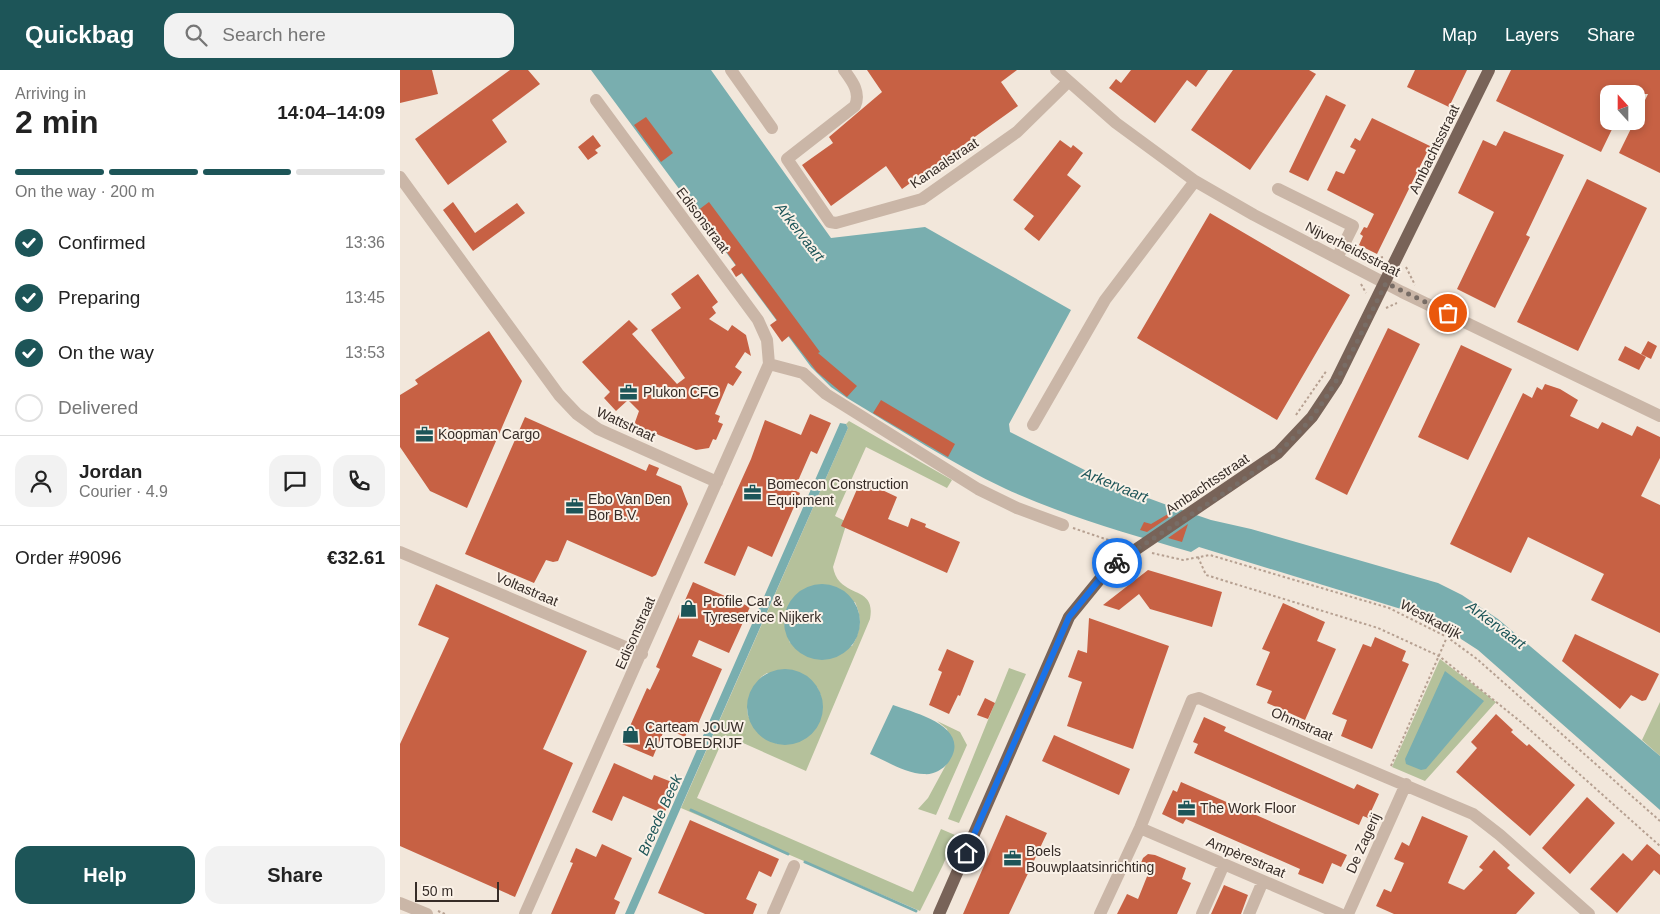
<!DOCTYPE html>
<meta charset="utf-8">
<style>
:root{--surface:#fff;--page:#f2f2f2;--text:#222;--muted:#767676;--line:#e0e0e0;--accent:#1d5558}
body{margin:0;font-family:Arial,sans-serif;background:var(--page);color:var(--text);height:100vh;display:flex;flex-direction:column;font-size:19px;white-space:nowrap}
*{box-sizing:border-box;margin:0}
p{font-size:16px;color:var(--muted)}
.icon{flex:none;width:28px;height:28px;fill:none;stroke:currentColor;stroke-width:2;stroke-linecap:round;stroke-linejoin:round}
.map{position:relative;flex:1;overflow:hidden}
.details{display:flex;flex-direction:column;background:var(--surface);width:400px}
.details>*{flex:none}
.needle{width:32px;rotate:339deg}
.buttons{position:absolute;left:1200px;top:15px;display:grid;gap:10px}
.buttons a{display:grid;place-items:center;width:45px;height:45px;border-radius:10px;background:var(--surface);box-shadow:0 2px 8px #0003;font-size:25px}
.scale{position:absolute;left:15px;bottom:12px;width:84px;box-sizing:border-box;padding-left:5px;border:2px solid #362c27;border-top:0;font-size:14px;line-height:18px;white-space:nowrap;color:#362c27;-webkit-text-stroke:4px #faf1e7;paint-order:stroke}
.pin{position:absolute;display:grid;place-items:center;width:42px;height:42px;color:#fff;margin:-21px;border:2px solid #fff;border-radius:50%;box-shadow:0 1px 5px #0007}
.courier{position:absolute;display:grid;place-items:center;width:50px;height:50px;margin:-25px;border:4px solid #1a73e8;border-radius:50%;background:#fff;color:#222;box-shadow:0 1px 6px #0007}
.overview em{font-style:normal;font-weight:700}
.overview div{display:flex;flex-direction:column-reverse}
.overview{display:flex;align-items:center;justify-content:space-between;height:85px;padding:0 15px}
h1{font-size:32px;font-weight:700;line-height:38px}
.bar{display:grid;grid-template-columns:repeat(4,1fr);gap:8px 5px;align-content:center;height:60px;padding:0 15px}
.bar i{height:6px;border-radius:4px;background:var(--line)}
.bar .on{background:var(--accent)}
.bar p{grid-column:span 4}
.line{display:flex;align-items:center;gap:12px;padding:0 15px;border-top:1px solid var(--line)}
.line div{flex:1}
.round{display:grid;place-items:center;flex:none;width:52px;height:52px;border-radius:15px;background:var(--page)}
ol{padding:0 15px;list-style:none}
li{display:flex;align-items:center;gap:15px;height:55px}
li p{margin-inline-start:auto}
li .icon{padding:5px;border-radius:50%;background:var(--accent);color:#fff;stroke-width:4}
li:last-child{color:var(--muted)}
li i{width:28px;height:28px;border:2px solid var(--line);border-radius:50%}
.primary-button{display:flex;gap:10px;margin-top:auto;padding:10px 15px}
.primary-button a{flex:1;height:58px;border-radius:15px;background:var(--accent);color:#fff;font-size:20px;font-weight:700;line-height:58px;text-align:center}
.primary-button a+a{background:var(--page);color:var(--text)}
header{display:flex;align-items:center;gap:30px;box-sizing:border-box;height:70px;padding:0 25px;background:var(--accent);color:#fff}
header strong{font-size:24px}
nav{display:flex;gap:28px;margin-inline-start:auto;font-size:18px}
.search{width:350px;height:45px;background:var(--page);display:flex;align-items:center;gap:12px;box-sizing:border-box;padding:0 18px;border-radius:15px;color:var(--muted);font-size:19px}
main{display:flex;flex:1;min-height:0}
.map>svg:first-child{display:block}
.green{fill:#b5c19b;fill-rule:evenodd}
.water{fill:#79aeaf}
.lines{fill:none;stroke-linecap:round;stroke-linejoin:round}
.stream{stroke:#79aeaf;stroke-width:3}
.building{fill:#c76144}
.path{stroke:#b6a091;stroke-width:2;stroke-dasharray:2.5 2.5;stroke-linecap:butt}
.minor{stroke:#cab6a7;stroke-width:12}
.major{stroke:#786358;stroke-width:12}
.done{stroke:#786d66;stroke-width:5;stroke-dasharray:0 9}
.route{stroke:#1a73e8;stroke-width:6}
.labels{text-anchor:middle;stroke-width:4;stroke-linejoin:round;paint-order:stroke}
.street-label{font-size:14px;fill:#362c27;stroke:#faf1e7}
.poi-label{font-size:14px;fill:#362c27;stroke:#faf1e7;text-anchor:start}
.water-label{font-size:15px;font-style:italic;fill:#1d5558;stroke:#faf1e7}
</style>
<header>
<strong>Quickbag</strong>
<div class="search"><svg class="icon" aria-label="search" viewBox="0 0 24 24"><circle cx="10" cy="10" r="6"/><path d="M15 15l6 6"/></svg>Search here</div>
<nav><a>Map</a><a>Layers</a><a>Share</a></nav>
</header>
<main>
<section class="details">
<div class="overview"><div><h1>2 min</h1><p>Arriving in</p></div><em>14:04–14:09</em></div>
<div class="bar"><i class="on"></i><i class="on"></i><i class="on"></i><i></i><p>On the way · 200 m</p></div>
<ol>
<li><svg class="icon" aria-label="check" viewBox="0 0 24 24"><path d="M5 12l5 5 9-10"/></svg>Confirmed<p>13:36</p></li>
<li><svg class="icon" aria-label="check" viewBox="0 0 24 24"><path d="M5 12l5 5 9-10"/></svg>Preparing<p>13:45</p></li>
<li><svg class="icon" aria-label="check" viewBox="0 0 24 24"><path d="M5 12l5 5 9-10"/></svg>On the way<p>13:53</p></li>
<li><i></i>Delivered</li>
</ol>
<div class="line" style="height:90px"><a class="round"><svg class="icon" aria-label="person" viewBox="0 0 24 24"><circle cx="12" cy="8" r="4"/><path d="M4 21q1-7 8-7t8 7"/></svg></a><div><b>Jordan</b><p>Courier · 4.9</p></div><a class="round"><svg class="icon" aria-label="chat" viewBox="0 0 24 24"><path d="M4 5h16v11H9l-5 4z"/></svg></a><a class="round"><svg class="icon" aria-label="phone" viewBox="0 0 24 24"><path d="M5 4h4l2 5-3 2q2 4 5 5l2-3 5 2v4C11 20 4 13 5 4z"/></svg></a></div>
<div class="line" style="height:65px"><div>Order #9096</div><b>€32.61</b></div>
<div class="primary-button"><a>Help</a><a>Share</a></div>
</section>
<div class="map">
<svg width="1260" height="844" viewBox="0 0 1260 844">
<rect width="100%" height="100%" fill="#f2e7db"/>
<path class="green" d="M449,351L552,410L547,418L466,377L435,446L447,452L433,497C434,502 436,508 440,512C454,526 475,521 470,549L406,701L325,665L297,728L513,822L541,759L555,765L543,795L520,841L281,738L448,358L446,354ZM455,532C462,547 461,561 452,576L390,573L384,553ZM367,603L417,617L421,626L391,674H377L348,646L347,639L361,607Z
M1040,589L1096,632L1025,711L992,697Z
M609,598L626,604L559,753L548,749Z
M1260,632V686L1242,670Z
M537,651L560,662L567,675L536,745L518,739L528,728L553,682L547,659Z"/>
<path class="water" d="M191,0H311L431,168L525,157L671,240L609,354L610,362L718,417L767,435L811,450L851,459L1038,513L1062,525L1098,549L1260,686V740L1078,580L1027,547L799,477L791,482C729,464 665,446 606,419C551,393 499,359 447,328L431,317L411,297Z
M440,353L446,354L448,358L234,844H225Z
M384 552a38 38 0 1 1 76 0a38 38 0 1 1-76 0Z
M347 637a38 38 0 1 1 76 0a38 38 0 1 1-76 0Z
M1045,601L1084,631L1026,699L1021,700L1006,694L1005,689Z
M493,635C515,643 574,657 548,693C542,700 533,705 524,704C507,704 486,691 470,684Z"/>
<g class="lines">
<path class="stream" d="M291,740L388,784
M405,792L516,841"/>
</g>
<path class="building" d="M0,0H32L38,24L0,33Z
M110,0H128L140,14L92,50L107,72L48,115L15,69Z
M467,0H617L601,12L618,36L502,119L486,96L431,136L402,95L433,73L429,67L482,22Z
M731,0H808L796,17L787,10L755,53L709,18L716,9L721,13Z
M833,0H909L916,4L850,100L791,60Z
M1015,0H1067L1049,37L1007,17Z
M1111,0H1260V103L1219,83L1248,24H1209V51H1216L1201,82L1096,31Z
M926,25L946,35L908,111L889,102Z
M246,47L273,83L261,92L234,55Z
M972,48L1030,76L977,184L959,175L963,166L960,164L964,157L967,158L974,144L927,120L936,101L944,104L956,80L950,77L955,68L960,71Z
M1104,61L1164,85L1126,165L1130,167L1095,238L1057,219L1094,142L1058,123L1083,70L1096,76Z
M193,65L201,76L195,80L198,83L188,90L178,77Z
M660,70L671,78L673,75L683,83L667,105L681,116L639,171L624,159L634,146L613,130Z
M1187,109L1247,138L1178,281L1117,252Z
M53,132L75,163L117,133L125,143L73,181L43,140Z
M309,132L420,282L418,283L457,316L447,327L417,302L389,266L382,272L370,255L377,250L342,203L336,207L331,199L336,195L297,141Z
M810,143L950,225L877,350L737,268Z
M298,204L318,232L312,237L316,243L309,249L328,261L332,255L346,265L351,286L345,282L335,297L342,302L333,316L328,313L315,344L320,346L318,352L323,354L316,370L313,369L309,378L296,380L234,355L239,341L228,330L216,341L204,328L210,322L182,292L229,250L238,259L232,264L277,314L285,308L251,260L281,238L271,224Z
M988,258L1020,274L947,425L915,409Z
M89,261L122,311L67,438L30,421L0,377V325L18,314L15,310Z
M1248,271L1257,276L1251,289L1241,284Z
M1061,275L1112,299L1068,390L1018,367Z
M1225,276L1246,287L1239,300L1218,290Z
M1145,314L1160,319L1178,330L1170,346L1198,359L1202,352L1232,366L1237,356L1260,367V388L1241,426L1260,435V563L1191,530L1204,504L1128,467L1111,503L1050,474L1123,323L1132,328L1137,317L1142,320Z
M481,330L555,374L548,387L473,343Z
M410,344L431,353L417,384L411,381L394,420L400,423L372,487L348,476L335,506L304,493L351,389L365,350L401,365Z
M125,347L246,401L249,394L259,398L256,405L281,416L288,434L256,505L252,507L167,470L158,491L153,492L146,490L134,513L65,484Z
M461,410L497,427L488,449L508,457L511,448L526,454L525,457L560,472L547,503L441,456Z
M768,444L772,445L747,462L740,460L744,452L751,454Z
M788,454L782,472L768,468Z
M748,500L822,522L812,557L750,539L739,524L719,540L703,535Z
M293,512L350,537L329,583L299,570L292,586L322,599L298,654L291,651L285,667L265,658L253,687L222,674L247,618L250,620L260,599L256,597Z
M36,514L187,581L143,679L173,693L115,827L0,776V674L49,568L18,555Z
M883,533L925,552L917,571L936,579L905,650L867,633L872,621L856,615L870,582L862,579Z
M689,548L769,576L733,679L667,656L682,612L668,607L678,580L687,583Z
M1175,564L1259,604L1246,630L1242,631L1231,625L1220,639L1162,591Z
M975,567L1006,581L1002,591L1009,594L972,679L941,666L947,650L932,644L963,574L971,577Z
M547,579L574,591L560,626L558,625L549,644L529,635L542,602L538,600Z
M585,628L595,633L588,649L577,645Z
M1096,644L1113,660L1111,662L1127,676L1129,674L1175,715L1130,766L1056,702L1077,678L1071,672Z
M804,647L826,657L824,661L954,719L957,714L979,724L968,748L963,746L959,755L794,683L798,674L793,672Z
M654,665L730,699L719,725L642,691Z
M214,693L252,710L254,705L277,714L264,744L223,726L212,751L192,742Z
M781,712L947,785L941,797L932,793L923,814L898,804L900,799L786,749L783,754L762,744L773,720L777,722Z
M1187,727L1215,753L1170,804L1142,778Z
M606,745L647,763L609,844H563Z
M1022,746L1068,766L1048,813L1064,820L1083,800L1079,797L1094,780L1110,795L1107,798L1135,823L1116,844H994L976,836L984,819L991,822L1004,793L994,789L1002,772L1009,776Z
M290,750L379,789L371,807L359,801L346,829L357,834L353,844H305L258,823Z
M202,774L232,788L214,829L220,832L215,844H151L173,793L170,792L176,778L196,787Z
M1247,774L1260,785V805L1254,800L1217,843L1190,819L1223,783L1232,791Z
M748,784L755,785L786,798L782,809L791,813L777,844H717L727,824L738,829L748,804L738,800L743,788Z
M824,815L848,825L841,844H811Z"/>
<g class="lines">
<path class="path" d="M966,190L983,187
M1006,197L1015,215
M961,214L966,223
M986,238L997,233
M896,345L927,300
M673,458L723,475
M752,483L783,490L810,485L989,538L1047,567L1077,589L1260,751
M798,487L806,505L978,558L1039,586L1121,652L1260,776
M991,696L1047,567
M38,841L45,844"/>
<path class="minor" d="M331,0L372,58
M444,0C452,11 461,22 455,36L387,89L430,152L436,153L522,129L617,62L668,12
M656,0L716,53L795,111L854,145L1002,222L1260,346
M0,107L159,325L177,344L198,359L317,412
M878,119L953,156L937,188
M369,294L403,303L426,324L578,419L617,438L663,455
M633,355L705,230L795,111
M0,482L242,584
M740,758L940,844
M0,833L27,844
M125,844L369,294L367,270L358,250L196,30
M373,844L394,796
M700,844L740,758L792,630L799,628L1073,744L1100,765L1189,844
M802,844L824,794
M849,844L863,811
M948,844L1006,714"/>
<path class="major" d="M539,844L669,547L700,509L716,493L878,383L912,347L936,311L1089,0"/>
</g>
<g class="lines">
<path class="done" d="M717,493C778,449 867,405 912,347C943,307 963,258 986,213L1048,243"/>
<path class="route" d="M566,783L669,547L700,509L717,493"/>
</g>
<defs>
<symbol id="office-bare" viewBox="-9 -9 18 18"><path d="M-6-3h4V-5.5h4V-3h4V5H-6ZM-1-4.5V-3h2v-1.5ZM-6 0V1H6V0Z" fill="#1d5558" stroke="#faf1e7" stroke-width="2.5" paint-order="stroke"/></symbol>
<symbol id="shop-bare" viewBox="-9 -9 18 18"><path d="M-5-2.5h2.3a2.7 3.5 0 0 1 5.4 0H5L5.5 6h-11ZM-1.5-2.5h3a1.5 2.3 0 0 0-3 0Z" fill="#1d5558" stroke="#faf1e7" stroke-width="2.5" paint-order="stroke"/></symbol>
</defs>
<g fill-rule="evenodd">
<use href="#office-bare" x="216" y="310" width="25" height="25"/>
<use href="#office-bare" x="12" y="352" width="25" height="25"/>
<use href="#office-bare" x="340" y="410" width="25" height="25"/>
<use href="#office-bare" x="162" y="424" width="25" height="25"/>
<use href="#shop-bare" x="276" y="526" width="25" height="25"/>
<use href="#shop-bare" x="218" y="652" width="25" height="25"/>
<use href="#office-bare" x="774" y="726" width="25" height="25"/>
<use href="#office-bare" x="600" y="776" width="25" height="25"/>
</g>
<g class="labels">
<g class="street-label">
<text transform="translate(1034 79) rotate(-64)" y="5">Ambachtsstraat</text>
<text transform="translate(544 93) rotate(-34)" y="5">Kanaalstraat</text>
<text transform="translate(303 150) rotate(53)" y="5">Edisonstraat</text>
<text transform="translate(953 179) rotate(27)" y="5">Nijverheidsstraat</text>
<text transform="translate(226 354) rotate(25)" y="5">Wattstraat</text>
<text transform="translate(807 414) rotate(-34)" y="5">Ambachtsstraat</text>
<text transform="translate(127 519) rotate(23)" y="5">Voltastraat</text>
<text transform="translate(1031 549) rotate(28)" y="5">Westkadijk</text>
<text transform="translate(235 563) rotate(-66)" y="5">Edisonstraat</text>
<text transform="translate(902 654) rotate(23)" y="5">Ohmstraat</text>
<text transform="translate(963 773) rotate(-66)" y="5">De Zagerij</text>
<text transform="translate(846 787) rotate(23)" y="5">Ampèrestraat</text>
</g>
<g class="poi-label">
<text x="243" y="327">Plukon CFG</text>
<text x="38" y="369">Koopman Cargo</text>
<text x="367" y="419">Bomecon Construction<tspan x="367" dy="16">Equipment</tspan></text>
<text x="188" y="434">Ebo Van Den<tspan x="188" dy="16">Bor B.V.</tspan></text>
<text x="303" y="536">Profile Car &amp;<tspan x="303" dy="16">Tyreservice Nijkerk</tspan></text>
<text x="245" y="662">Carteam JOUW<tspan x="245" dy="16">AUTOBEDRIJF</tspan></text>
<text x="800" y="743">The Work Floor</text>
<text x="626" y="786">Boels<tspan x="626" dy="16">Bouwplaatsinrichting</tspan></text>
</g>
<g class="water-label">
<text transform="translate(400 162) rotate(52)" y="5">Arkervaart</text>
<text transform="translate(715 415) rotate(22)" y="5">Arkervaart</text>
<text transform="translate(1096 555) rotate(37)" y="5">Arkervaart</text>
<text transform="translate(260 745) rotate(-66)" y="5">Breede Beek</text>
</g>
</g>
</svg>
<div class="buttons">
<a><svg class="needle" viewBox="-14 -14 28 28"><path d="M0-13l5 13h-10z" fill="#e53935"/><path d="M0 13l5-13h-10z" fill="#767676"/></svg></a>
</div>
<div class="scale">50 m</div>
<div class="pin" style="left:1048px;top:243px;background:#ea580c"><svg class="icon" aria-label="bag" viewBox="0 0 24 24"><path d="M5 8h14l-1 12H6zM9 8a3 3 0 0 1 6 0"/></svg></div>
<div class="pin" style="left:566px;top:783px;background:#1f2937"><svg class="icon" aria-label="home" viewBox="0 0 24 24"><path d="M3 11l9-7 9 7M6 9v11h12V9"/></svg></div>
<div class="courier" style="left:717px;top:493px"><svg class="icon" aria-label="bike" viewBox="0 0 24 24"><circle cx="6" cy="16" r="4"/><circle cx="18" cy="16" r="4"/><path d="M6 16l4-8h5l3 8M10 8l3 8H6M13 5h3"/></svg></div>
</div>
</main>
